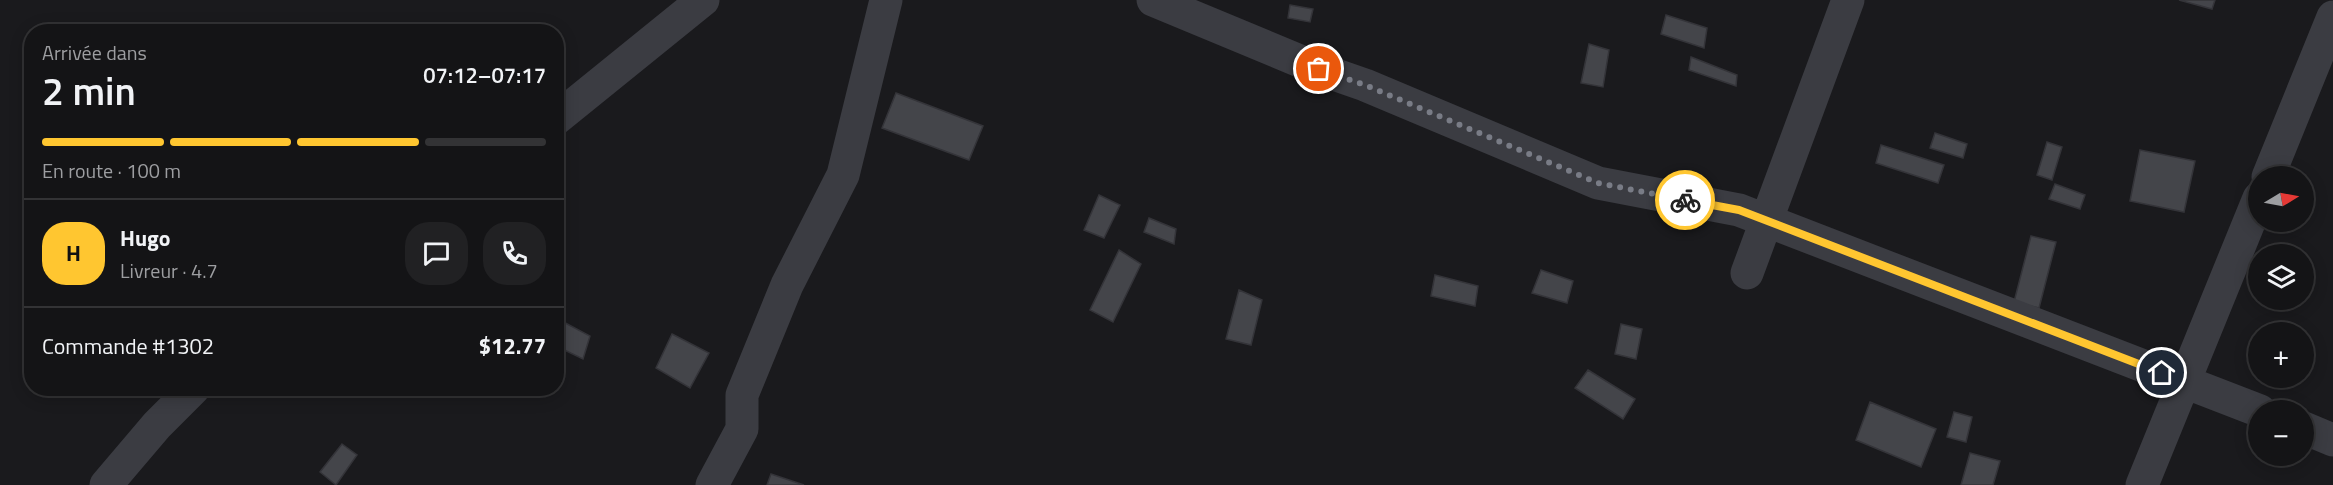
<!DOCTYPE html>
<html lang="fr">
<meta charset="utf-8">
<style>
:root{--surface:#141416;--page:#212123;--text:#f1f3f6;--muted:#9d9ea1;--line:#333335;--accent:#ffc630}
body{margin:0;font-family:"Titillium Web",sans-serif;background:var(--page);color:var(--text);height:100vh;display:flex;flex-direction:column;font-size:22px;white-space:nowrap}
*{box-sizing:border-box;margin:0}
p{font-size:20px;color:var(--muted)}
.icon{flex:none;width:33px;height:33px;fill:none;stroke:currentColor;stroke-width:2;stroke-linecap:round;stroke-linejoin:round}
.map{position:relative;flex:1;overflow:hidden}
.drawer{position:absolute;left:24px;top:24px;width:540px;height:372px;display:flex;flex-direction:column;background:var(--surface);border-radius:24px;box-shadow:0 3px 15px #0003,0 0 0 2px var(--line)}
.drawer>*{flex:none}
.needle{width:39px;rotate:80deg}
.tools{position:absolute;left:2248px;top:166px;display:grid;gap:12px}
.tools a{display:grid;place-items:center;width:66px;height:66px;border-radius:50%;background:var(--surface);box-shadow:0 3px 15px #0003,0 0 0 2px var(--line);font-size:30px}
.pin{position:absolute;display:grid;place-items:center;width:51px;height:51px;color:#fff;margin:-26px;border:3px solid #fff;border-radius:50%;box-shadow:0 2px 6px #0007}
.courier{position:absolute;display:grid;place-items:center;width:60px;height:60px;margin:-30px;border:4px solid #ffc630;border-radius:50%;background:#fff;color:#222;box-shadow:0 2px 8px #0007}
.headline em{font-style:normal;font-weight:600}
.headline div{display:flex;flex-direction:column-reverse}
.headline{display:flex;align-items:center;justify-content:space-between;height:102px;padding:0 18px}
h1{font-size:39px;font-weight:600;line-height:45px}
.bar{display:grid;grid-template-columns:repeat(4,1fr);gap:9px 6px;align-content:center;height:72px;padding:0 18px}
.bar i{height:8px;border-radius:4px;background:var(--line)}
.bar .on{background:var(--accent)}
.bar p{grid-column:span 4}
.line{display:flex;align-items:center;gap:15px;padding:0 18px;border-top:2px solid var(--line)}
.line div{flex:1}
.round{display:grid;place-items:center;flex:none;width:63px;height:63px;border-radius:24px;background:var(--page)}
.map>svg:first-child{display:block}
.building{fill:#44454a;stroke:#343439;stroke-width:1.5}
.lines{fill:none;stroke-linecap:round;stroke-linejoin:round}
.minor{stroke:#3b3c42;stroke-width:33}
.done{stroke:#797c86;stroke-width:6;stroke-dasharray:0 10.8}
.route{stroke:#ffc630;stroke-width:8}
</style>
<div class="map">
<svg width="2333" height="485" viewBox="0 0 2333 485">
<rect width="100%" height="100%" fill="#1a1a1d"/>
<path class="building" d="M2179,0H2215L2212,9Z
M1290,5L1313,9L1310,22L1288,18Z
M1666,15L1707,28L1704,48L1661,34Z
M1589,44L1609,50L1603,87L1581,83Z
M1691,57L1737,75L1736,86L1689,70Z
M896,93L983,126L969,160L882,128Z
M1935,133L1967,144L1963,158L1930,148Z
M2047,142L2062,147L2052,180L2037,175Z
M1881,145L1944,165L1938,183L1876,163Z
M2140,150L2195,161L2184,212L2130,201Z
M2055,184L2085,195L2080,209L2049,199Z
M1099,195L1120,205L1104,238L1084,230Z
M1149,218L1176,229L1174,244L1144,232Z
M2031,236L2056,242L2039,308L2014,302Z
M1119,250L1141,264L1113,322L1090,310Z
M1541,270L1573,281L1567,303L1532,293Z
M1435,275L1478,286L1475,306L1431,296Z
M1239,290L1262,300L1251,345L1226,339Z
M556,318L590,336L583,359L556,346Z
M1621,324L1642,329L1636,359L1615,354Z
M672,334L709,353L690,388L656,368Z
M1588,370L1635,399L1623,419L1575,388Z
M1870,402L1936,429L1921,467L1856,440Z
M1954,412L1972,417L1966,442L1947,437Z
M342,444L357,455L336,485L320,472Z
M1970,453L2000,461L1993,485H1961Z
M771,474L804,485H767Z"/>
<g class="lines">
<path class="minor" d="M1153,0L1319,69L1365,85L1598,183L1739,210L2260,411
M556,119L703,0
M2268,177L2333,17
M1747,273L1848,0
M2304,428L2333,440
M106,485L157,425L194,388
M712,485L742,429V395L787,285L843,175L886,0
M2142,485L2259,198"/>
</g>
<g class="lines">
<path class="done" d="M1319,69L1365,85L1598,183L1685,200"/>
<path class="route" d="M1685,200L1739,210L2162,373"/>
</g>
</svg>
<div class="tools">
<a><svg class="needle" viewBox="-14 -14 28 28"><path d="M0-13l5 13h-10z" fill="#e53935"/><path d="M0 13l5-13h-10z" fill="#9d9ea1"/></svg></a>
<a><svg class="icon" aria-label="layers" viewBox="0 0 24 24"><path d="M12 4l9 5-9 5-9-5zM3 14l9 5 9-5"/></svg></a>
<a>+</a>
<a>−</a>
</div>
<div class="pin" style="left:1319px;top:69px;background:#ea580c"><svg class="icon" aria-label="bag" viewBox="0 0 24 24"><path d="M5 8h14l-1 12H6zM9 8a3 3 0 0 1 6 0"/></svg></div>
<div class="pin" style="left:2162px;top:373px;background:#1f2937"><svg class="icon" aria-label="home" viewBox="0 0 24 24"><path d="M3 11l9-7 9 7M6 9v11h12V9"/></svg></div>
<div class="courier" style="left:1685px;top:200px"><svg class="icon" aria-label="bike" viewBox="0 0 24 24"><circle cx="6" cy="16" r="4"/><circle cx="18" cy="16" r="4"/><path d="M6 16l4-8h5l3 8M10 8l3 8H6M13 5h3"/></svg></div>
<section class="drawer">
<div class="headline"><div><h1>2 min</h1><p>Arrivée dans</p></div><em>07:12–07:17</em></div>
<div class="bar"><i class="on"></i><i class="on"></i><i class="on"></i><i></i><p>En route · 100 m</p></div>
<div class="line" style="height:108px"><b class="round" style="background:var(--accent);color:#111">H</b><div><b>Hugo</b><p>Livreur · 4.7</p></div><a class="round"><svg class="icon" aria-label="chat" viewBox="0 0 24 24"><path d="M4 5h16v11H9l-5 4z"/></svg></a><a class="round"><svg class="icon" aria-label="phone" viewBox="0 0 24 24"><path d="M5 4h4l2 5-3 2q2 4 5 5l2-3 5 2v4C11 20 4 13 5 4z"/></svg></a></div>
<div class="line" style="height:78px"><div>Commande #1302</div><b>$12.77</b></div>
</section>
</div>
